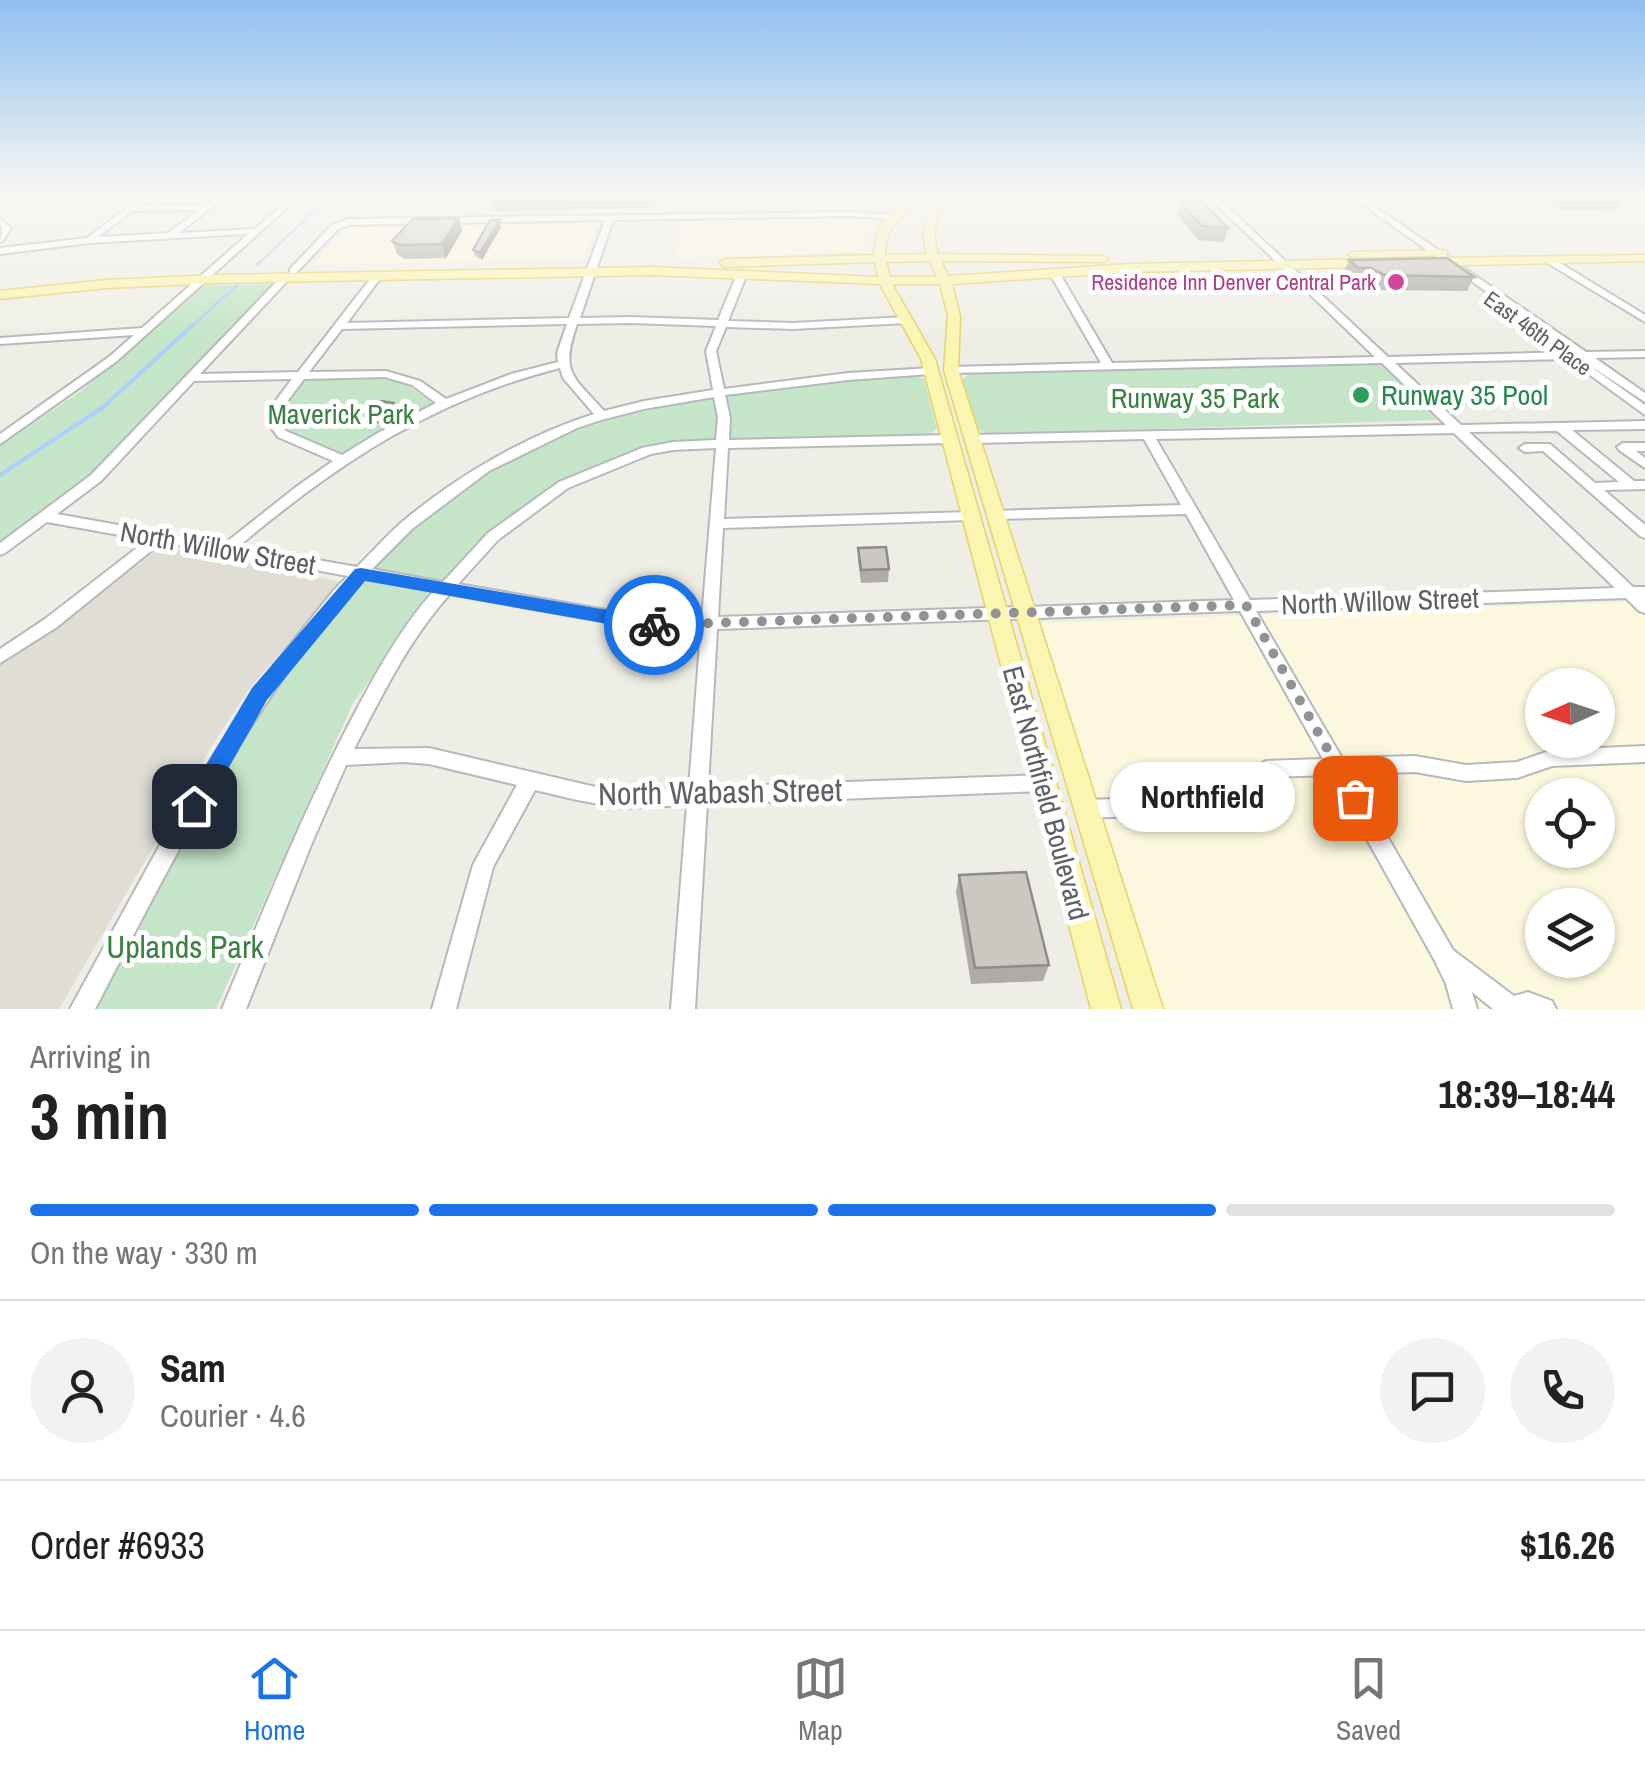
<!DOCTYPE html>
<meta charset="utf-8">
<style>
:root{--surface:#fff;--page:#f2f2f2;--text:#222;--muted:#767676;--line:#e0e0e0;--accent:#1a73e8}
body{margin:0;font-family:"Archivo Narrow",sans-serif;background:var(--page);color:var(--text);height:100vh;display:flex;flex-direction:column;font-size:38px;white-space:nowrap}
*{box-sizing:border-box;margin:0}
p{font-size:32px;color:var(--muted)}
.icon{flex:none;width:55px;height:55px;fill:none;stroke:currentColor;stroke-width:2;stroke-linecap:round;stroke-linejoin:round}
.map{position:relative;height:1009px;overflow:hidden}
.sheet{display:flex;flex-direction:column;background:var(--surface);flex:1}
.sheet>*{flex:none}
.needle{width:65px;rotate:267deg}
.controls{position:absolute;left:1525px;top:668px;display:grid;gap:20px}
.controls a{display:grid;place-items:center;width:90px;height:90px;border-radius:50%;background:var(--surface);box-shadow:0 2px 8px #0004;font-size:50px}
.pin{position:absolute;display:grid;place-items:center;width:85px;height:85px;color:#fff;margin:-42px;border-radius:20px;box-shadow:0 5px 15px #0006}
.courier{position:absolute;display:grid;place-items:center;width:100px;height:100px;margin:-50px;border:8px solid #1a73e8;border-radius:50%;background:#fff;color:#222;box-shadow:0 2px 12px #0007}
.bubble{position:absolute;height:70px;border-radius:35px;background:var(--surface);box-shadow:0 2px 8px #0004;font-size:32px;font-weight:700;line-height:70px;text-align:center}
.summary em{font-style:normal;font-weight:700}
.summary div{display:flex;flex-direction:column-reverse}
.summary{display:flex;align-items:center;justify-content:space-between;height:170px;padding:0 30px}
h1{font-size:65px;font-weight:700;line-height:75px}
.bar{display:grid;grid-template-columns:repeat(4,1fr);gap:15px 10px;align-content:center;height:120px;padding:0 30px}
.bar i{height:12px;border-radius:8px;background:var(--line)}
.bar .active{background:var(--accent)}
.bar p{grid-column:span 4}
.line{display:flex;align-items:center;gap:25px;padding:0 30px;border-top:2px solid var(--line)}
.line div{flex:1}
.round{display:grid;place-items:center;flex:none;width:105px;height:105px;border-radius:52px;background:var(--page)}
.dock{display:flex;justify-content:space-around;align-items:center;height:140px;border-top:2px solid var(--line);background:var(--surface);font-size:28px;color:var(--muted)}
.dock a{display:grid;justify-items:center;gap:5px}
.dock .active{color:var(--accent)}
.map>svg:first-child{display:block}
.commercial{fill:#fcf8de;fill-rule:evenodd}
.education{fill:#dfddd4}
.green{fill:#c4e5c7}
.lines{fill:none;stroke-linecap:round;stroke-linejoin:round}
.stream-far1{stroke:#abd0fa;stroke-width:2.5}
.stream{stroke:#abd0fa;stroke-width:4}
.minor-casing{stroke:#b6b8bc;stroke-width:4}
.major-casing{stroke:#e9d165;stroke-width:3}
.minor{fill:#fff;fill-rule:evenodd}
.major{fill:#faf5b0;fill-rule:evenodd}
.wall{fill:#afaca7}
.shaded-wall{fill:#8e8c88}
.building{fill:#cbc8c2;stroke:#8e8c88;stroke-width:2.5}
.route{fill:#1a73e8}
.done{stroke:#919292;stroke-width:10;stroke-dasharray:0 18}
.hotel-dot{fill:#d1479c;stroke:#fff;stroke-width:4}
.leisure-dot{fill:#2e9e5b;stroke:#fff;stroke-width:4}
.labels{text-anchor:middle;stroke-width:10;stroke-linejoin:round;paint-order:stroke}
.far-hotel-label{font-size:22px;fill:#b23c85;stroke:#fff;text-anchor:end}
.far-street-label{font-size:22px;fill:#5e6065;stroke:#fff}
.leisure-label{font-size:28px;fill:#27864d;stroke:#fff;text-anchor:start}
.park-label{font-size:28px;fill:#3a8143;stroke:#fff}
.street-label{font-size:28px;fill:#5e6065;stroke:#fff}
.near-street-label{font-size:32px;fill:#5e6065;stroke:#fff}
.near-park-label{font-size:32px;fill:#3a8143;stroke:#fff}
</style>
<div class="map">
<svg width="1645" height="1009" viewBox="0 0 1645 1009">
<rect width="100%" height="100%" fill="#efeee6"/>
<path class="commercial" d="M870,218L862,247L852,252L676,258L682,220Z
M593,222L597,224L582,260L312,265L348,227Z
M1645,601V1009H1163L1037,623ZM1542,685H1598V740H1542ZM1542,795H1598V850H1542ZM1542,905H1598V960H1542Z"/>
<path class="education" d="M157,545L341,582L249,689L213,744L59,1009H0V663Z"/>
<path class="green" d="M277,284L91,480L0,548V446L81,391L201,286Z
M1375,364L1386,368L1437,420L988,434L974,428L960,381L969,374Z
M914,375L924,379L937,429L928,436L666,444L638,450L567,478L495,527L445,579L353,703L216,1009H89C188,834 295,601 465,486C560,421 668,403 779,389C824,383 869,376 914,375Z
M363,377L402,382L435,404L341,453C318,444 282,439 279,411L299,381Z"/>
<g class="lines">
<path class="stream-far1" d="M257,265L329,197
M190,328L237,285"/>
<path class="stream" d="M0,475L102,408L193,325"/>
<defs>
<path id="minor" d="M111,197H150L139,206L206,205L216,197H225L179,233L255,229L291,197H299L117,361L0,444V434L109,357L134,335L0,344V338L142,328L248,234L89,243L0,254V248L87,238L136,201L115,199ZM199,210L168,233L98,237L132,211Z
M1115,197H1145C1138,201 1122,201 1115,197Z
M1209,197H1217L1388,357L1572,352L1352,197H1361L1586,352L1645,351V357L1595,358L1645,393V402L1580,359L1645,405V415L1568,359L1395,363L1461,425L1645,421V429L1572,430L1634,481H1645V489L1604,490L1645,525V538L1640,536L1543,451L1525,452L1519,448L1525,444H1550L1595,483L1619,482L1557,431L1469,432L1633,587H1645V613L1639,611L1626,598L1256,611L1342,758L1415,756L1466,765L1517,762L1552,750L1645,746V762L1552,766L1517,778L1466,781L1415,772L1351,774L1453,950L1514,996L1528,992L1552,1001L1556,1009H1493L1472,992L1477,1009H1453L1446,984L1435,961L1331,775L1269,777L1209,813L1086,818L1079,815L1076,809L1079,803L1086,800L1206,796L1266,761L1323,759L1240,611L717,629L708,787L1044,775L1051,777L1053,783L1051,789L1044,791L707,804L695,1009H671L687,805L623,808L577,800L535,790L493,867L456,1009H432L473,865L517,785L429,764L404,762L346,765L311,845L246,1009H222C265,907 306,804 358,707C378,669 405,622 434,591L364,578C322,620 288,670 256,719C196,812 146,911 95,1009H70L167,832L218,748L273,666L334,590L348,576L162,542L57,627L0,663V649L45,619L147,540L47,522L5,553L0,555V543L91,475L283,275L291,277L200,374L298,372L374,274L377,273L382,276L347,323L569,318L605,220L349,225L338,229L296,273H290V269L332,225L348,219L851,212L893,215V219H890L851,216L613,220L580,318L631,317L718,320L737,274L742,271L747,274L728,321L793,323L906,317L911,320L906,323L793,329L726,327L716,351L724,389L848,373L931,368L937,371L931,374L848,380L725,395L730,418L729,440L950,435L956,439L950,443L728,448L724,519L970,512L977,516L970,520L723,528L718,617L1234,600L1186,514L996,519L989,515L996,511L1181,505L1144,439L972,443L966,439L972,435L1446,425L1382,363L951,373L945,370L951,367L1101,363L1050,274L1055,271L1060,274L1112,363L1375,357ZM631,323L716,326L706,351L713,390L644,401L604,411C572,375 560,373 577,324ZM567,324L557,353L558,362L511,374L446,399L420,381L386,371L309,372L342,329ZM560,368L563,378L594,414C525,436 457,476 402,522C386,536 372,552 357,567L239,546C338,463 433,400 560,368ZM385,377L412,385L436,403L378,433L342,455L286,431L282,426L280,411L304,379ZM292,379L268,411L270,426L278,437L333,461L296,487L224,544L57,514L101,481L194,381ZM714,397L718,418L716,440L673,442L642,448L559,482L488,533L443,582L372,569L412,529L489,471L577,428L601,420L644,409ZM1454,433L1615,588L1250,600L1156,439ZM716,448L702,618L657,619L458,584L498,540L568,488L651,454L673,450ZM450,594L657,631L701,629L689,788L623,790L600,788L429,748L354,749C382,696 409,639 450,594Z
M0,219L11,228L3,241L0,242L2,228L0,226Z
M1546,258H1552L1645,315V322L1546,262Z
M1623,443H1645V451H1636L1645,458V468L1619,450L1617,447Z"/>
<path id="major" d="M914,197H926C903,214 886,223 885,255L927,254C920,229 924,214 943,197H954C937,216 930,227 938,254L1103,256L1109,259L1103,262L941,261L948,276L1130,264L1368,259L1374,263L1368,267L1130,272L952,284L960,316L958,370L1163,1009H1133L944,370L948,316L940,284H892L935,359L1121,1009H1091L921,359L880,284L652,275L216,283L106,288L0,299V291L106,280L216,275L652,267L878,277L875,262L725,267L719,263L725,259L874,255C875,227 889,210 914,197ZM930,261L937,277H890L886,262Z
M1443,250L1447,251V255L1354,258L1348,255L1354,252Z
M1645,255V261L1429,266L1423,262L1429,258Z"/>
</defs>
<use href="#minor" class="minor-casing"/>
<use href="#major" class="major-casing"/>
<use href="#minor" class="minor"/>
<use href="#major" class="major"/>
</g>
<path class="wall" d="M495,197H658L654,208L495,211L492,201Z
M1547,197H1626L1619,209L1563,210L1545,200Z
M1180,201L1228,228L1224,242L1198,240L1177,214Z
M500,220L501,227L482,260L475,256L473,250Z
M462,231L446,258L404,259L397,254L392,241Z
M1349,260L1474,277L1467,291L1379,290L1364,282H1353L1343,274Z
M393,403L395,411L379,424L368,422L365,414Z
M858,548L889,569L888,582L861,583L858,561Z
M959,875L1049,965L1043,981L971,984L956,892Z"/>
<path class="shaded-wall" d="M459,218L462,231L446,258L442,244Z
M500,220L501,227L482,260L480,253Z
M393,403L395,411L379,424L376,416Z"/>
<path class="building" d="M495,197H653V199L492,201Z
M1200,200L1228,228L1202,226L1180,201Z
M459,218L442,244L400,245L392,241L413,219Z
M490,220H500L480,253L473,250Z
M1447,258L1474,277L1385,275L1370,268H1358L1349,260Z
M381,401L393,403L376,416L365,414Z
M886,547L889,569L861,570L858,548Z
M1026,872L1049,965L975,968L959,875Z"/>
<linearGradient id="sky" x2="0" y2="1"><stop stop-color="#8fbfef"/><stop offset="0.58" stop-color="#f8f7f4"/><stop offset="1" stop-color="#f8f7f4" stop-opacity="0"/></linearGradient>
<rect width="1645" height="338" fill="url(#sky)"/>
<path class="route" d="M361,568L654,618L664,625L654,632L365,581L267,700L203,813H186L183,806L186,799L252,688L355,569Z"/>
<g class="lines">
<path class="done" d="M654,625L1246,605L1355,798"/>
</g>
<circle class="hotel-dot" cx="1396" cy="282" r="10"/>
<circle class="leisure-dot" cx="1361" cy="395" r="10"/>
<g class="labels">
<g class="far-hotel-label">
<text x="1376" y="290">Residence Inn Denver Central Park</text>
</g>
<g class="far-street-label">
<text transform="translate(1538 333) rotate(36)" y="8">East 46th Place</text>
</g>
<g class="leisure-label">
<text x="1381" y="405">Runway 35 Pool</text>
</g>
<g class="park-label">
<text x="1195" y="408">Runway 35 Park</text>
<text x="341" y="424">Maverick Park</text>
</g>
<g class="street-label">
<text transform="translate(218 548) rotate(10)" y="10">North Willow Street</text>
<text transform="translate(1380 601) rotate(-2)" y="10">North Willow Street</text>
<text transform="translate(1046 793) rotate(75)" y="10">East Northfield Boulevard</text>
</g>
<g class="near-street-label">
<text transform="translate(720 792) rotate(-1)" y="11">North Wabash Street</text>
</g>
<g class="near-park-label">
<text x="185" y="958">Uplands Park</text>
</g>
</g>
</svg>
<div class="controls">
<a><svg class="needle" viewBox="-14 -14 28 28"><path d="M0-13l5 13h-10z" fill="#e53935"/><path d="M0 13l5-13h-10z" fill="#767676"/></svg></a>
<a><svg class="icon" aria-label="locate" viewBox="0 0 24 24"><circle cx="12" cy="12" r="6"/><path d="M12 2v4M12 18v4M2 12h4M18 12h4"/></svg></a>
<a><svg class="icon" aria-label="layers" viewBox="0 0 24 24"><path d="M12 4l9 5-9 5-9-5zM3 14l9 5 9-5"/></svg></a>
</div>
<div class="pin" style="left:1355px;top:798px;background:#ea580c"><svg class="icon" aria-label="bag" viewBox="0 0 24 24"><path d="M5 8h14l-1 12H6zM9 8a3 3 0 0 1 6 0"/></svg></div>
<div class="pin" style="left:194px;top:806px;background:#1f2937"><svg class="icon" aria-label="home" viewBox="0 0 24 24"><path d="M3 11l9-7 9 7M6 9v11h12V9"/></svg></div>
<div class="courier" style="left:654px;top:625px"><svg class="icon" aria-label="bike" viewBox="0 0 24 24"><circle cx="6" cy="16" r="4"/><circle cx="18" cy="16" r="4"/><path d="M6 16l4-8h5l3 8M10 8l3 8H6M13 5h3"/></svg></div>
<div class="bubble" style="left:1110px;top:762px;width:185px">Northfield</div>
</div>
<section class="sheet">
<div class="summary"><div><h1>3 min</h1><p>Arriving in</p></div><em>18:39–18:44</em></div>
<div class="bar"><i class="active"></i><i class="active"></i><i class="active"></i><i></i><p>On the way · 330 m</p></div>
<div class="line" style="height:180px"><a class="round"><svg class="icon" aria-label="person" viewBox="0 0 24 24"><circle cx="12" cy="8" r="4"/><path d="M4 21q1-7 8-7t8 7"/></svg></a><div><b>Sam</b><p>Courier · 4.6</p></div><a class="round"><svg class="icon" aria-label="chat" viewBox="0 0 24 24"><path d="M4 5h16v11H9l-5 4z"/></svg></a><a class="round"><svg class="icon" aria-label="phone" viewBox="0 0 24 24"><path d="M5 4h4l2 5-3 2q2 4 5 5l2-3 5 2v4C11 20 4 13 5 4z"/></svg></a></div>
<div class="line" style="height:130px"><div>Order #6933</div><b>$16.26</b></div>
</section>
<nav class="dock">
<a class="active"><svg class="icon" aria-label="home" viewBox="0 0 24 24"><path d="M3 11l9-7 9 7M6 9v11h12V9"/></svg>Home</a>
<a><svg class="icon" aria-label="map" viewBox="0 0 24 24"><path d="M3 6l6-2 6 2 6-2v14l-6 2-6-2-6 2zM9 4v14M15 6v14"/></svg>Map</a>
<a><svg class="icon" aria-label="saved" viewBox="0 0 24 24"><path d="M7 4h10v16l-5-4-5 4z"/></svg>Saved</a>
</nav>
